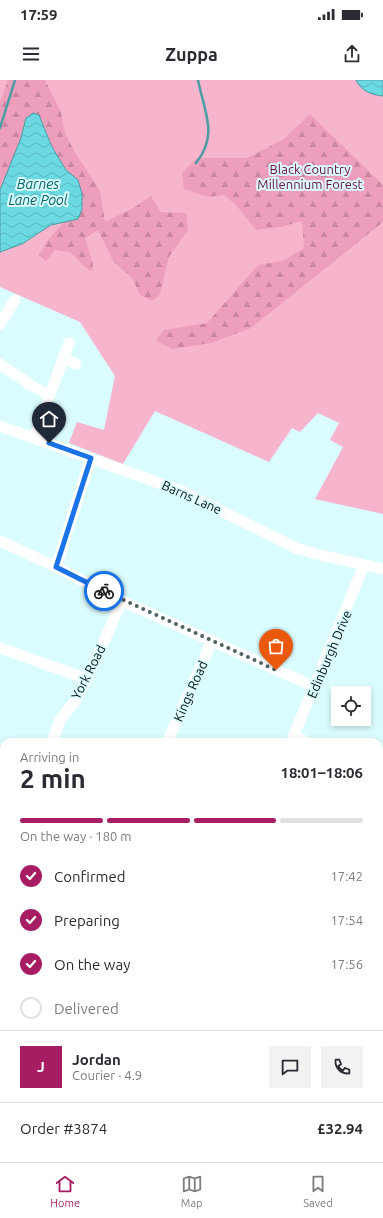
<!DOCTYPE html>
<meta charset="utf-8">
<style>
:root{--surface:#fff;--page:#f2f2f3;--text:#2b2b33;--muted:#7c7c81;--line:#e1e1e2;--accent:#a61d64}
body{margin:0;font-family:Ubuntu,sans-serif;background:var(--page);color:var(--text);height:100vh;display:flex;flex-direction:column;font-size:15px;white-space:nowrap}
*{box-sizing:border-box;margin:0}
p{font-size:13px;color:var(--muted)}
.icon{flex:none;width:22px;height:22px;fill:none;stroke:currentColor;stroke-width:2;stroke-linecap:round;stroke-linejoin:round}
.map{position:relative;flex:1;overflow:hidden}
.panel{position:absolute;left:0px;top:658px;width:383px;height:424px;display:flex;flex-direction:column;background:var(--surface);border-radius:12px 12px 0 0;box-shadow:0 2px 6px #0003}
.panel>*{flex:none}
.buttons{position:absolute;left:331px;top:606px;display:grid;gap:8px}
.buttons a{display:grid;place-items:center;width:40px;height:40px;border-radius:0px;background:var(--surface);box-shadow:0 2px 6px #0003;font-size:20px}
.pin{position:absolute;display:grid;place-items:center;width:34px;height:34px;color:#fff;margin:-41px -17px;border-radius:50% 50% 50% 0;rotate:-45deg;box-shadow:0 0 4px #0007}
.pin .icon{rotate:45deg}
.courier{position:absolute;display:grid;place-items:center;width:40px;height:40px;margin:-20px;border:3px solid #1a73e8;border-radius:50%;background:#fff;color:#222;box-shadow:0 1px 5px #0007}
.overview em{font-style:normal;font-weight:600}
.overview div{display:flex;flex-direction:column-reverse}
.overview{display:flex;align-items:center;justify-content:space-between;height:68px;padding:0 20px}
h1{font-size:26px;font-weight:600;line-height:30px}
.bar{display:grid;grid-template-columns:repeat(4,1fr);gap:6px 4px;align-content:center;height:48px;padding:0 20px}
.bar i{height:5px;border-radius:3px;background:var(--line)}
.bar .selected{background:var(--accent)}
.bar p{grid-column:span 4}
.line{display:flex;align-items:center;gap:10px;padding:0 20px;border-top:1px solid var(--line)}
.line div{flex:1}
.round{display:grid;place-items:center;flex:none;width:42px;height:42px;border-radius:0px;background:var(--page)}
ol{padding:0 20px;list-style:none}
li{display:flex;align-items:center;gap:12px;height:44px}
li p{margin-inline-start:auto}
li .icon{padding:4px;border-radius:50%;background:var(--accent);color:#fff;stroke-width:4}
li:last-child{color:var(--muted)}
li i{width:22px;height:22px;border:2px solid var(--line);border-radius:50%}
.status{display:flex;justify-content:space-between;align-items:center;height:28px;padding:0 20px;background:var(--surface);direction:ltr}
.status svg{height:11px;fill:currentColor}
header{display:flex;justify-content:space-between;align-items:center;height:52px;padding:0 20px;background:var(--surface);font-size:18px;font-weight:600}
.dock{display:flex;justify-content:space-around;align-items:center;height:56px;border-top:1px solid var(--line);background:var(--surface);font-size:11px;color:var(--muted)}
.dock a{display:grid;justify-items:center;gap:2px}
.dock .selected{color:var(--accent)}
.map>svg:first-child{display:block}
.green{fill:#f7b5cd}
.forest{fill:url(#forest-firs)}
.water{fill:url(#water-waves);stroke:#4c9ca3}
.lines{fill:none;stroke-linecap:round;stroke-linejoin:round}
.stream{stroke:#4c9ca3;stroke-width:2.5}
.canal{stroke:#6cd8e1;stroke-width:8}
.minor{stroke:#fff;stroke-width:11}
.done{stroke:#4f6364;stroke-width:4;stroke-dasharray:0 7.2}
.route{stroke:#1a73e8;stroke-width:5}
.labels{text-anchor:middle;stroke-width:4;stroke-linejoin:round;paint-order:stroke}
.park-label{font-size:13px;fill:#6a0e3e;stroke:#dbfcfe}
.street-label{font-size:13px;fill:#031011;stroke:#dbfcfe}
.water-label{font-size:14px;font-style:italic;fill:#00636a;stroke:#dbfcfe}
</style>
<div class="status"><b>17:59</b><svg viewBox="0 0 49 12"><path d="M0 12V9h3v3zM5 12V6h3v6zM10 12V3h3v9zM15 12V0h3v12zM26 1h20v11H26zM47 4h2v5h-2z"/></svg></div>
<header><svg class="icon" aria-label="menu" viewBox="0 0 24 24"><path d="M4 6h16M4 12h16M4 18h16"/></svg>Zuppa<svg class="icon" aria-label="share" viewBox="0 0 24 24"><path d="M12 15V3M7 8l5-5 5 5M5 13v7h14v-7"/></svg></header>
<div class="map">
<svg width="383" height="1082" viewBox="0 0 383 1082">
<defs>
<pattern id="forest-firs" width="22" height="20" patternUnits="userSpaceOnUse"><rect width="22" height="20" fill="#ec9ebc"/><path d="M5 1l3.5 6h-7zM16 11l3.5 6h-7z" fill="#c987a1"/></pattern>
<pattern id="water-waves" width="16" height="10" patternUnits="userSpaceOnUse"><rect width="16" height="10" fill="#6cd8e1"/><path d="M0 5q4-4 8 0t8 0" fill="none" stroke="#5cb8c0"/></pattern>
</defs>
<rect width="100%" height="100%" fill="#dbfcfe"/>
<path class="green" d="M0,0H383V434L315,419L343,367L330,360L339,343L318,333L300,352L292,348L269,382L155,331L123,384L69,363L77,342L104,350L115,296L80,242L0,207Z
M0,846L4,848V893L0,894Z
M379,912L383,913V974L379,984Z
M4,1049V1078H306L302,1082H0V1051Z"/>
<path class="forest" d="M8,0H45L61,32L65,53L76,74L100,111L105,142L133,128L151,116L160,132L186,133L188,150L169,177L160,214L153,221L140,215L132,198L113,181L98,150L85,158L93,183L92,191L86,188L70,172L55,170L46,181L39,175L47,161L65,141L78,139V100C59,85 52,68 44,46L26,38L21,58L0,110V22Z
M310,34L383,105V142L251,248L211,263L172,269L156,260L164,250L207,243L258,185L283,181L304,168L302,141L280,147L256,150L236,125L224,115L208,117L184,109L182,93L197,78H247L284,59Z
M4,976V1049L0,1051V980Z
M379,1054H383V1070L379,1071Z
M306,1078H367L360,1082H302Z"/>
<path class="water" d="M356,0H383V16C372,15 361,11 356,0Z
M33,33L39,35L52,67L66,90L78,100L82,114V129L78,139L51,145L22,164L0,172V110L21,58L26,38Z"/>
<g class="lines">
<path class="stream" d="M0,48L15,0
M196,83C219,55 204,31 198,0"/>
<path class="canal" d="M379,906L383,907
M0,975L4,972"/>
<path class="minor" d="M0,244L15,220
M64,278L76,284
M0,284L32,306L49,315
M0,346L181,411L296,468L316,474L383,489
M34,358L69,263
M0,461L56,487L122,521L315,607
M56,487L91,378
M0,568L87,599
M294,656L307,662
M52,662L60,640L76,620L87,599L122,521
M167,662L212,561
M291,662L364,485
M379,685L383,675
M0,705L4,707
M379,854L383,856"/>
</g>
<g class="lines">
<path class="done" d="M104,511L276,590"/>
<path class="route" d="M49,363L91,378L56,487L104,511"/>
</g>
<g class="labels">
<g class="park-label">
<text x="310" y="94">Black Country<tspan x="310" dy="15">Millennium Forest</tspan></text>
</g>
<g class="street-label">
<text transform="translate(192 417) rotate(24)" y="5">Barns Lane</text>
<text transform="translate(329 574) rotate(-67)" y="5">Edinburgh Drive</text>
<text transform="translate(88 592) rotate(-63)" y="5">York Road</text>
<text transform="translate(190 611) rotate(-66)" y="5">Kings Road</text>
</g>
<g class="water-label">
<text x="38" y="109">Barnes<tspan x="38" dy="16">Lane Pool</tspan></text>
</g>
</g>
</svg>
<div class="buttons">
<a><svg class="icon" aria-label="locate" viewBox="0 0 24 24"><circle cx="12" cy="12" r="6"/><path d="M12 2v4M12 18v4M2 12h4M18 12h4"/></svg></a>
</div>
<div class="pin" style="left:276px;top:590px;background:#ea580c"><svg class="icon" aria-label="bag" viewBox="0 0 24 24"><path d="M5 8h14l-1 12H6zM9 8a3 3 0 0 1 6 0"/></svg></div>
<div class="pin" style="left:49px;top:363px;background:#1f2937"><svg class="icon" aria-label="home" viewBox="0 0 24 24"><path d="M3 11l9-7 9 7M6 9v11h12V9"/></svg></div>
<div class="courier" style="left:104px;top:511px"><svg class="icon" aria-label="bike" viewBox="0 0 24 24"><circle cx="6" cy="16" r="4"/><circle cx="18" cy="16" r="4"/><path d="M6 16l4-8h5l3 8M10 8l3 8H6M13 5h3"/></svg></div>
<section class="panel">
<div class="overview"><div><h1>2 min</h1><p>Arriving in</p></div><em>18:01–18:06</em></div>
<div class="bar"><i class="selected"></i><i class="selected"></i><i class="selected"></i><i></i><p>On the way · 180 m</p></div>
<ol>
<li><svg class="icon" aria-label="check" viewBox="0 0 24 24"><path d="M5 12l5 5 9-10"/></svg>Confirmed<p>17:42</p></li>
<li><svg class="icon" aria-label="check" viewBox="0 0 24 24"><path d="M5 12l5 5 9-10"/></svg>Preparing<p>17:54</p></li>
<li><svg class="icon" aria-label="check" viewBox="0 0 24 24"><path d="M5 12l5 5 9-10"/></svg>On the way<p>17:56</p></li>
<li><i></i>Delivered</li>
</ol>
<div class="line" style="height:72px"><b class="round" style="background:var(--accent);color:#fff">J</b><div><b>Jordan</b><p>Courier · 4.9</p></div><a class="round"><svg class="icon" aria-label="chat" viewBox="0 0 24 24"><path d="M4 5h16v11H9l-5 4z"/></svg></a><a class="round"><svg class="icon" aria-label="phone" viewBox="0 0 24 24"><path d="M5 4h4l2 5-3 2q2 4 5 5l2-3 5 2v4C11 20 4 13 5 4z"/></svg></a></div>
<div class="line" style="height:52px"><div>Order #3874</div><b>£32.94</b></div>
</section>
</div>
<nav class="dock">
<a class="selected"><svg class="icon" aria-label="home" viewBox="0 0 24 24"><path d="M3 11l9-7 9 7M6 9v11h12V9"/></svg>Home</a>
<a><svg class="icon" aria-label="map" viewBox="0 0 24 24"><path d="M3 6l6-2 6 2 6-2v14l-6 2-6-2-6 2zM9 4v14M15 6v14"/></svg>Map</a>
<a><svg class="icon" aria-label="saved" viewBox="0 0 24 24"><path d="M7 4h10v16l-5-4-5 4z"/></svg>Saved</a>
</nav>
